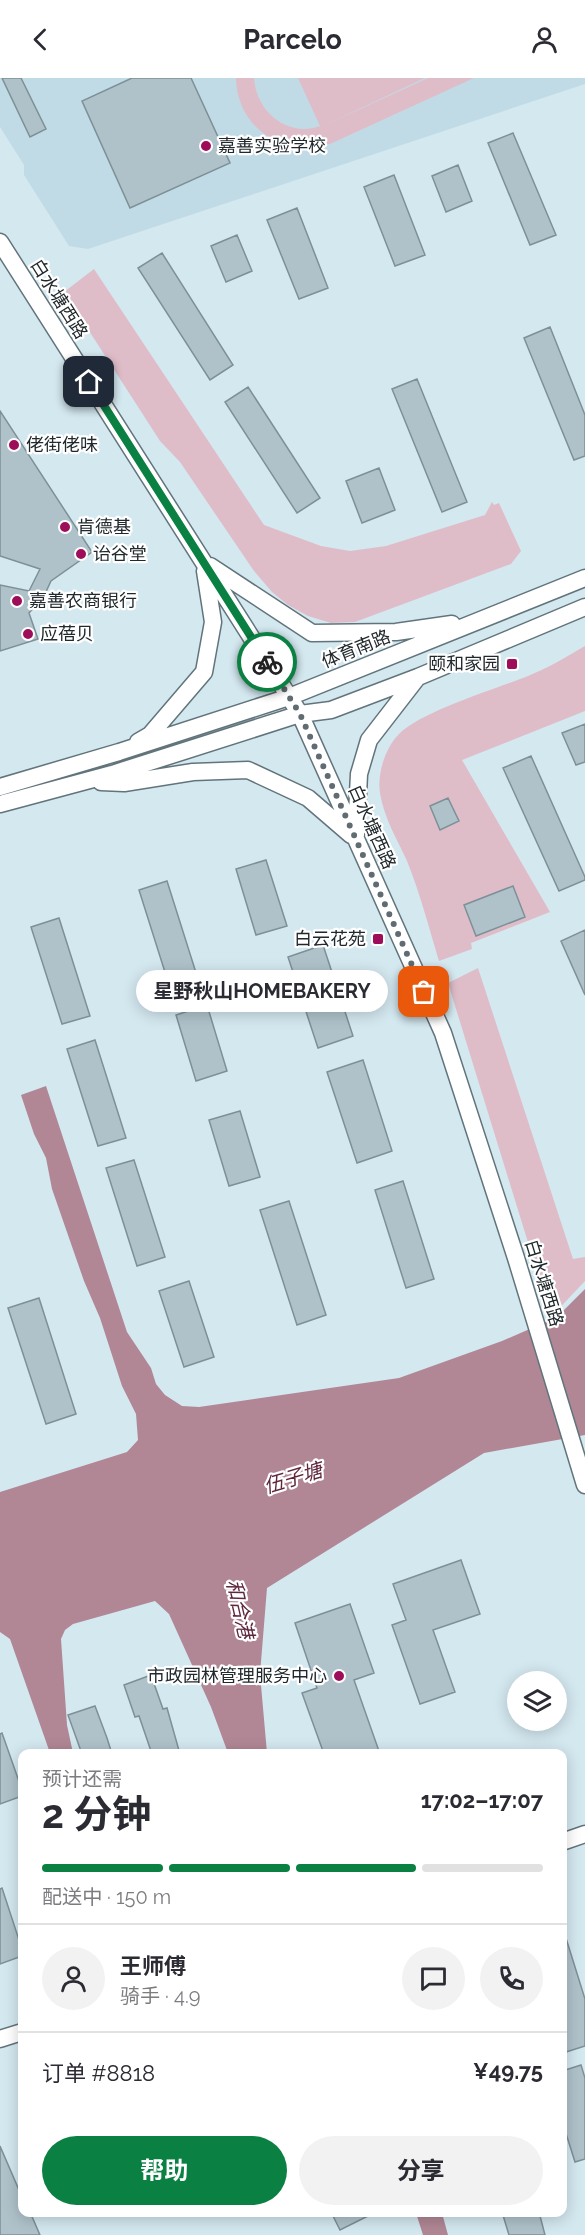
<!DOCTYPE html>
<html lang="zh">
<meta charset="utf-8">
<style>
:root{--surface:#fff;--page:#f2f2f3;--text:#2b2b33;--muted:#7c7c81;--line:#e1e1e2;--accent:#0b8043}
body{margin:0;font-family:Raleway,"Noto Sans SC",sans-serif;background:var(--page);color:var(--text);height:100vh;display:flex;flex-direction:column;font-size:22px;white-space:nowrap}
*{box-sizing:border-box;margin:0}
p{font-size:20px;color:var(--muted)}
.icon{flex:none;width:33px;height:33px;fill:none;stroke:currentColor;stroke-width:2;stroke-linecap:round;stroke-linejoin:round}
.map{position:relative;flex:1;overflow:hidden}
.details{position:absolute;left:18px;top:1671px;width:549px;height:468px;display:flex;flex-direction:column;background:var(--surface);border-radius:12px;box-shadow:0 3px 15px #0003}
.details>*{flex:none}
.fabs{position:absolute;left:507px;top:1593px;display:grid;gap:12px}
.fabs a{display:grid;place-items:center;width:60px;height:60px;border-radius:50%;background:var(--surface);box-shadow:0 3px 15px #0003;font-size:30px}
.pin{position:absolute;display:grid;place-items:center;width:51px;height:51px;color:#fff;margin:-26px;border-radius:12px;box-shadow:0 3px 9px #0006}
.courier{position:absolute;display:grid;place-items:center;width:60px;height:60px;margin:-30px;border:4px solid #0b8043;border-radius:50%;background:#fff;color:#222;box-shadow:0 2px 8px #0007}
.bubble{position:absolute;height:42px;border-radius:21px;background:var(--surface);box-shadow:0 3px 15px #0003;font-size:20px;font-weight:700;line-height:42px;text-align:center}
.head em{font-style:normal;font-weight:700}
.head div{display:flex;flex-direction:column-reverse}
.head{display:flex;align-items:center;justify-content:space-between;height:102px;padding:0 24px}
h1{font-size:39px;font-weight:700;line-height:45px}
.bar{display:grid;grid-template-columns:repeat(4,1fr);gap:9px 6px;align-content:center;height:72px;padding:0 24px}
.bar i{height:8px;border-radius:4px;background:var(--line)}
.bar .active{background:var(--accent)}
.bar p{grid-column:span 4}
.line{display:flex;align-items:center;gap:15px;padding:0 24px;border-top:2px solid var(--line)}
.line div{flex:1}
.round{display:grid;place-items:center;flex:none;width:63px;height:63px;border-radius:32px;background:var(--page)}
.button{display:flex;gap:12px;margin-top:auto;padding:12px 24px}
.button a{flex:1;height:69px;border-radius:36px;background:var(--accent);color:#fff;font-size:24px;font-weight:700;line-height:69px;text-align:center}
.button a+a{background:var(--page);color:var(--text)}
header{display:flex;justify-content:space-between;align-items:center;height:78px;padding:0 24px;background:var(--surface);font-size:27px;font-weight:700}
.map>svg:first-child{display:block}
.built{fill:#c0dbe6}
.green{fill:#dfbdc8}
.water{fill:#b18795}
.building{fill:#afc2ca;stroke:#7d9097;stroke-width:1.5}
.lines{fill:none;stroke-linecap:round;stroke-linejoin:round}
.secondary-casing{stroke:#62747b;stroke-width:19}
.secondary{stroke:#fff;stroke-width:16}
.done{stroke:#606c71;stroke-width:6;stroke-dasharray:0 10.8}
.route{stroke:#0b8043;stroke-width:8}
.poi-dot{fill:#9e0d59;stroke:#fff;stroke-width:2}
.labels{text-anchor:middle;stroke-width:4.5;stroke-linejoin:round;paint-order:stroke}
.poi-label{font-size:18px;fill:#21292c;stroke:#fff;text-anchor:start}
.street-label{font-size:18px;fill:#21292c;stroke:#fff}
.water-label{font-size:20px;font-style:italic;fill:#5f273e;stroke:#fff}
</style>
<header><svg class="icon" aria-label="back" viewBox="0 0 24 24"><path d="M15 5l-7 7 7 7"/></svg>Parcelo<svg class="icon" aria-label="person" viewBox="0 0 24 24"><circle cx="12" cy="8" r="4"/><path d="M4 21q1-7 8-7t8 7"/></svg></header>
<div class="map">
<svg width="585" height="2157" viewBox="0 0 585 2157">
<rect width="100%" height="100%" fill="#d4e8f0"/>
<path class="built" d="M0,0H585V6L88,171L69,168L24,97V87L0,49Z"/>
<path class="green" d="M236,0H254C256,33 287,60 320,48L298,0H425L323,48L428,0H474L330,66C283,80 237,50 236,0Z
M94,191L264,447L321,468L350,473L386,468L485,437L492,424L494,427L499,425L521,473L511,486L355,544L331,545L308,538L288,527L272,514L254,493L180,384L160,363L64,214Z
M585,568V633L462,682L550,834L471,865L472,871L439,883C429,850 420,815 407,783C397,761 384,740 380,715C377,696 385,670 399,656C422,633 496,611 528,598C548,590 566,579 585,568Z
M478,890L573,1181L585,1179V1203L551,1239L448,905Z"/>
<path class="water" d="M46,1008L127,1254L151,1290L156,1306L165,1317L182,1328L199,1329L399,1300L502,1263L557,1239L585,1211V1357L484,1375L267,1510L260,1596L267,1675H228L211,1629L169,1536L155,1523L73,1546L65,1552L61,1561L67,1647L73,1675H50L10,1561L0,1554V1414L127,1374L138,1362L136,1336L122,1308L100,1240L84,1203L52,1111L46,1080L34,1056L21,1017Z
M416,2135H442L448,2157H423Z"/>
<path class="building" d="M2,0H21L46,51L30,59Z
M132,0H191L230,85L130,130L82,23Z
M513,55L556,157L530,167L488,65Z
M458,87L472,123L446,134L432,98Z
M394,97L425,177L395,188L364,109Z
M297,130L328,210L299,221L267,142Z
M237,157L252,193L226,204L211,168Z
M162,175L233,287L210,302L138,190Z
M550,249L585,337V378L574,382L524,260Z
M417,301L467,424L442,434L392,311Z
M248,309L320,420L297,435L225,324Z
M0,333L92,474L51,503L44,518L29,535L38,561L0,573V507L29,513L40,491L0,478Z
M379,390L395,432L362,445L346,403Z
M585,646V684L576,687L562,655Z
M531,678L585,799V802L559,813L503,690Z
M448,720L459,743L440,752L430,728Z
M266,782L287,848L256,857L236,791Z
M167,803L198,901L170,910L139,812Z
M513,808L525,839L476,858L464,827Z
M59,840L90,938L62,946L31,849Z
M585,852V917L561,863Z
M323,867L353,958L318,970L288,879Z
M207,927L227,993L196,1003L176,937Z
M95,962L126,1060L98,1068L67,971Z
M363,982L392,1073L357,1085L327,994Z
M240,1033L260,1099L229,1108L209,1042Z
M134,1082L165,1179L137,1188L106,1090Z
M403,1103L434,1201L406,1210L375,1112Z
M289,1123L326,1237L297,1247L260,1132Z
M189,1203L214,1279L184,1289L159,1213Z
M39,1220L76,1336L46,1346L8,1230Z
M461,1482L480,1536L433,1552L455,1614L420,1626L392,1547L406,1542L393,1506Z
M350,1526L374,1595L354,1602L380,1676H324L302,1615L317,1610L295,1545Z
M151,1597L163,1631L167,1630L180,1676H152L139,1638L135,1639L124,1607Z
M95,1628L107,1660L112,1676H82L68,1637Z
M2,1655L22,1712V1718L0,1726V1656Z
M2,1810L22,1871V1878L0,1886V1811Z
M562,1857H565L585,1921V1968L566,1974L562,1962Z
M581,1987L585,2000V2081L575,2084L562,2043V1993Z
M0,2068L22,2119V2134H30L40,2157H0Z
M331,2134H376L340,2152Z
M502,2134H539L545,2157H509Z"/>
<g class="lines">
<defs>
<path id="secondary" d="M0,164L300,636L443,955L516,1180L585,1407
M210,488L312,555L396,554L452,546
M138,664L150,657L204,594L213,544L205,493
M101,704L124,705L193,694L248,692L308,720L351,757
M0,709L119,674L289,619L585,500
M0,726L112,696L300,636L331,632L418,599L585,529
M356,757L359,696L369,662L417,600
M562,1764L585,1756
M0,1961L22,1954"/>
</defs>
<use href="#secondary" class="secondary-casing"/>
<use href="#secondary" class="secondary"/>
</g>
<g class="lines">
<path class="done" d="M267,584L300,636L424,914"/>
<path class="route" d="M89,304L267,584"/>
</g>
<g class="poi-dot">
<circle cx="206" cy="68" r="6"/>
<circle cx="14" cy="367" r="6"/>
<circle cx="65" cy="449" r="6"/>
<circle cx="81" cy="476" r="6"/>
<circle cx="17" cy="523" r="6"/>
<circle cx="28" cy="556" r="6"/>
<rect x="506" y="580" width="12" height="12" rx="3"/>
<rect x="372" y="855" width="12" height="12" rx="3"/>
<circle cx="339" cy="1598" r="6"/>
</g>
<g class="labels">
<g class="poi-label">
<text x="218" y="74">嘉善实验学校</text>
<text x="26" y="373">佬街佬味</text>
<text x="77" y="455">肯德基</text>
<text x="93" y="482">诒谷堂</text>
<text x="29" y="529">嘉善农商银行</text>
<text x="40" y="562">应蓓贝</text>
<text x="500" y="592" text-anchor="end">颐和家园</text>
<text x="366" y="867" text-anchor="end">白云花苑</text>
<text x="327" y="1604" text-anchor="end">市政园林管理服务中心</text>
</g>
<g class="street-label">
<text transform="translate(59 221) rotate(58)" y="6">白水塘西路</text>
<text transform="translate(356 571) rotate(-22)" y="6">体育南路</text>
<text transform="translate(372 749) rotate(66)" y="6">白水塘西路</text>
<text transform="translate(544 1205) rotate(73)" y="6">白水塘西路</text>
</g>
<g class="water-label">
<text transform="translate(293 1400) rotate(-17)" y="7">伍子塘</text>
<text transform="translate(240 1531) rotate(77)" y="7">和合港</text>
</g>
</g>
</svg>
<div class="fabs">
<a><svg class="icon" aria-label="layers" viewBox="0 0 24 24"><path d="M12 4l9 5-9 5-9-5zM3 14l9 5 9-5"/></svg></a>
</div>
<div class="pin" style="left:424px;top:914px;background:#ea580c"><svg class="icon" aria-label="bag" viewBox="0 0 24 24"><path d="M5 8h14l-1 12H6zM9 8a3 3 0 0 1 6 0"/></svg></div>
<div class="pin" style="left:89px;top:304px;background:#1f2937"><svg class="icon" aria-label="home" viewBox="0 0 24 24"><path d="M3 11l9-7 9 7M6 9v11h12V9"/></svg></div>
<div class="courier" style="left:267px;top:584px"><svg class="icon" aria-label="bike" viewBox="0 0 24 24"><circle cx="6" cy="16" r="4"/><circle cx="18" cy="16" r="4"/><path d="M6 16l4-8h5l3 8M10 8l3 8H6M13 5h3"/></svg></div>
<div class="bubble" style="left:136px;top:892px;width:252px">星野秋山HOMEBAKERY</div>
<section class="details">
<div class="head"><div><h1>2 分钟</h1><p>预计还需</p></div><em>17:02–17:07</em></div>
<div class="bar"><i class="active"></i><i class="active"></i><i class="active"></i><i></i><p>配送中 · 150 m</p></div>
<div class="line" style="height:108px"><a class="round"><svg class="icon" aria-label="person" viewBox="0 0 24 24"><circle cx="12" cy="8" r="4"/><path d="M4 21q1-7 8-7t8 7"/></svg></a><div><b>王师傅</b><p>骑手 · 4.9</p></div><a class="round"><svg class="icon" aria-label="chat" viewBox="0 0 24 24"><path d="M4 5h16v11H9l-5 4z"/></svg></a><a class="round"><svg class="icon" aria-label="phone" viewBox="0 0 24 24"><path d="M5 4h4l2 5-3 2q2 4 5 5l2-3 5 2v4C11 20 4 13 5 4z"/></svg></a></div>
<div class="line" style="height:78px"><div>订单 #8818</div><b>¥49.75</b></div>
<div class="button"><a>帮助</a><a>分享</a></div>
</section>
</div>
